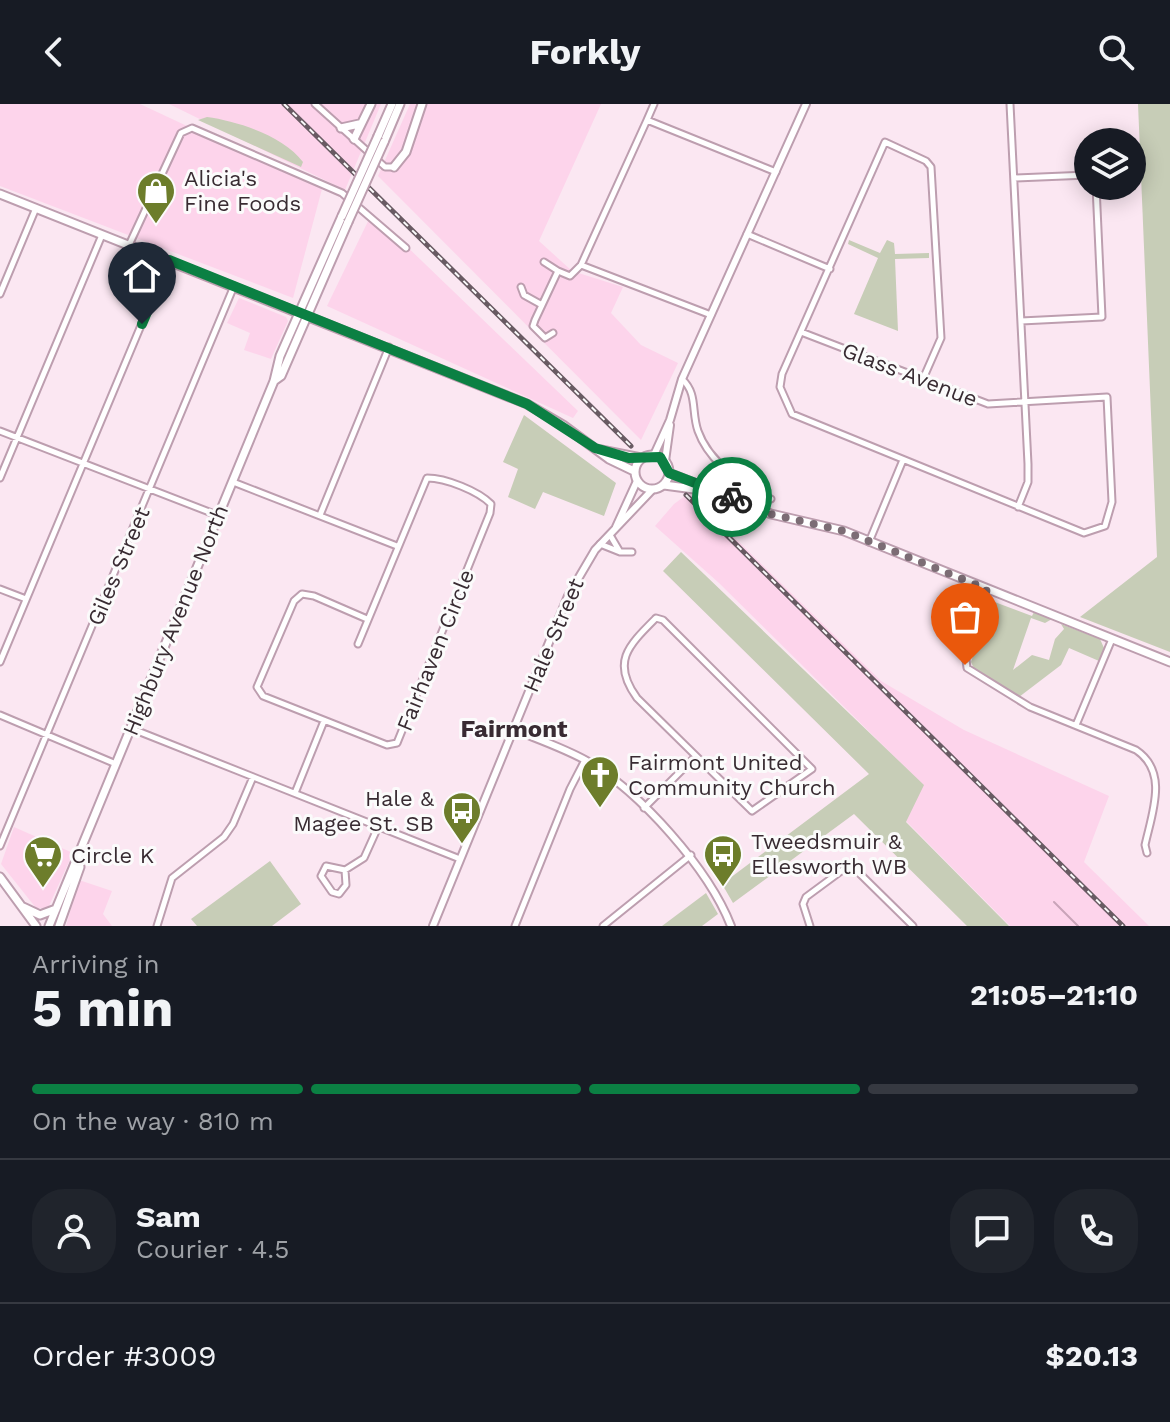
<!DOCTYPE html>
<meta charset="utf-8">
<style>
:root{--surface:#171b24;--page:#20242c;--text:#f1f3f6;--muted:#9ea1a6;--line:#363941;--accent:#0b8043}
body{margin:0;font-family:"Work Sans",sans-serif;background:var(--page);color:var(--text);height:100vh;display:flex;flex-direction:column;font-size:30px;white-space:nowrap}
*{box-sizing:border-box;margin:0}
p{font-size:26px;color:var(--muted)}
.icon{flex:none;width:44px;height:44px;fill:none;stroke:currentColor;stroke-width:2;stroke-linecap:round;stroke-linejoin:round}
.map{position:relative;height:822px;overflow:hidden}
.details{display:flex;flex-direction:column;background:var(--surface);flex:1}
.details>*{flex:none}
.buttons{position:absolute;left:1074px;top:24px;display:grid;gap:16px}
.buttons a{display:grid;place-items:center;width:72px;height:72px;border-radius:50%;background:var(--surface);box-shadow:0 4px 20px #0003;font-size:40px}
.pin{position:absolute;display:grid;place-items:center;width:68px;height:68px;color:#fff;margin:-82px -34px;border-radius:50% 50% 50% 0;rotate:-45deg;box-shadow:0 0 8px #0007}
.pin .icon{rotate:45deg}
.courier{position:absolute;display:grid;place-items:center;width:80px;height:80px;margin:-40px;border:6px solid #0b8043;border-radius:50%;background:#fff;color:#222;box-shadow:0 2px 10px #0007}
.summary em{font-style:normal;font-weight:700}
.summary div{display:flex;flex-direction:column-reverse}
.summary{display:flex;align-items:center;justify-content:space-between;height:136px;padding:0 32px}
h1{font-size:52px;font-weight:700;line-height:60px}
.bar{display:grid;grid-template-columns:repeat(4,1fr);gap:12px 8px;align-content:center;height:96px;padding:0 32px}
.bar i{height:10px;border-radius:6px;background:var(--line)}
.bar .selected{background:var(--accent)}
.bar p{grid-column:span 4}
.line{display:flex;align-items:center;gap:20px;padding:0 32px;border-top:2px solid var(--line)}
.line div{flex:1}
.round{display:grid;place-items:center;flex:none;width:84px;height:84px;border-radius:32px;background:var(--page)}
header{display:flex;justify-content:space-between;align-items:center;height:104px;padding:0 32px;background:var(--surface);font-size:36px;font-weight:700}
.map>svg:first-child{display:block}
.built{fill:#fdd4eb}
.green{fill:#c7cdb7}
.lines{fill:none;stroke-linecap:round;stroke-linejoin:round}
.stream{stroke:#c9a4b9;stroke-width:2}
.minor-casing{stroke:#bd9eaf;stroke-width:9}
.tertiary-casing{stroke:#bd9eaf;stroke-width:10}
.secondary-casing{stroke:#bd9eaf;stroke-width:11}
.minor{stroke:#fff;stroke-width:5}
.tertiary{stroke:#fff;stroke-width:6}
.secondary{stroke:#fff;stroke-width:7}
.rail-casing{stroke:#695b63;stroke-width:5}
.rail{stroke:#fbfbfb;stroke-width:2;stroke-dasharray:6;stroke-linecap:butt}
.secondary-bridge-casing{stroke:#bd9eaf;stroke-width:11;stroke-linecap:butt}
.secondary-bridge{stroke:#fff;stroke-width:7}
.done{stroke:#7c6d75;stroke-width:8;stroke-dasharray:0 14.4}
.route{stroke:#0b8043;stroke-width:10}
.labels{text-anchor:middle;stroke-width:6;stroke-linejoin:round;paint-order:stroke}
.poi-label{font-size:22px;fill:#382b32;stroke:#fbfbfb;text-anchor:start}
.street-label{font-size:22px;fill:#382b32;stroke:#fbfbfb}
.neighbourhood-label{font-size:24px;font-weight:bold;fill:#382b32;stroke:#fbfbfb}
</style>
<header><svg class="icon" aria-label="back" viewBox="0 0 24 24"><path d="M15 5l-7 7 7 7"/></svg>Forkly<svg class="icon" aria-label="search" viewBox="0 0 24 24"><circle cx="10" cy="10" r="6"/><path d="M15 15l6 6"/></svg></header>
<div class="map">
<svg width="1170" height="822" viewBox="0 0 1170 822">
<rect width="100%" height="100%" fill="#fbe7f2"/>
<path class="built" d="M0,0H140L322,85L293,194L0,82Z
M169,0H381L345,86Z
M410,0H601L539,137L572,167L623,183L611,209L641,241L678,259L641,336L378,72Z
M372,109L578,307L573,314L327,202Z
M239,194L286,213L288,217L271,255L244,246L250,229L227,219Z
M689,389L881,577L964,626L1109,692L1084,758L1149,822H1010L906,717L923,681L719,479L655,422L674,400Z
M14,723L73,749L48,804H36L1,760Z
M79,776L112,787L103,810L112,822H66Z"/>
<path class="green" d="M1138,0H1170V548L1080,513L1157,453Z
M207,13C237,17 284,32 303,58L301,63L198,16Z
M849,136L880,149L887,136L894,139L895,150L929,149V154L895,155L898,227L854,210L878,154L848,140Z
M524,311L616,379L604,412L543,388L535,405L508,393L518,365L503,358Z
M681,448L924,681L906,718L1009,822H967L854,710L733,799L722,780L869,670L663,467Z
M992,497L1032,512L1034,508L1052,515L1045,519L1031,514L1013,566L1032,551L1049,556L1055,535L1064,525L1061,520L1100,535L1104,544L1099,557L1069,544L1061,561L1019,593C1004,584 977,575 971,558Z
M270,757L301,800L272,822H197L191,815Z
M706,789L718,810L702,822H662Z"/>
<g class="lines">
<path class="stream" d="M1054,798L1078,822"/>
<defs>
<path id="minor" d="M315,0L385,63H394
M1010,0L1028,360V378L1018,403
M647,16L654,0
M1014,74L1088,71
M747,130L830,165
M129,141L181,29L192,24L342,89L406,144
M544,158L558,167
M521,183L524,191L542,201
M0,190L36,104
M711,211L581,161L647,16L776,68
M1021,217L1102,213L1096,82
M801,228L988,300L1107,293L1112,398L1105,422L1084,429L792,310L780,283L782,270L885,38L926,57L931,63L941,234L923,275
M553,229L545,234L533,222L535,216L558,167L570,172L581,161
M682,275C698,290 691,307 698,327C709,358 743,381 771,395
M0,327L217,411
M0,374L102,131
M233,378L397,442
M320,411L389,243
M610,431L620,448
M869,438L903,356
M600,440L620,448H632
M0,485L26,495
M987,485L965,548L967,564L1030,603L1136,646C1169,668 1152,709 1145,741L1147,749
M656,514L663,516L812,665L752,707L637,594C611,558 628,542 656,514Z
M358,540L427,374C446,374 478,387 491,400L490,409L397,639L387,641L263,592L257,583L294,497L302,490L314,492L367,515
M0,558L168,157
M0,611L116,660
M1076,621L1112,535
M130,624L460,755
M295,689L324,617
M644,704L696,652
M0,742L234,182
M345,766L346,781L339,790L332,788L321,772L326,762L345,766L364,754L378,723
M157,822L172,774L224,733L233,720L253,673
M515,822L570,685L585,656
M603,822L691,751
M810,822L803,800L806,793L848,762L855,765L913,822"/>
<path id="tertiary" d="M654,351L670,316L682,275L806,0
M665,357L670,321
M616,423L637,377
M513,625C537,635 564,644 587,657C640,688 709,765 731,822
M433,822L568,492L595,446L652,386"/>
<path id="secondary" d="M341,24L359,20
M378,32L392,0
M354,35L371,0
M384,38L400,0
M394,63L406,48L422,0
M0,90L527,300L563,321L609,355L634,367
M274,277L281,272L348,118
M601,346L641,354
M635 368a17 17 0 1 1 34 0a17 17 0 1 1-34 0Z
M669,369L771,410L844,427L1170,558
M664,381L709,387
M0,773L36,822
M23,803L40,811L56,805
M49,822L274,277L280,252L342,112
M59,822L80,763L79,756"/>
</defs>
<use href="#minor" class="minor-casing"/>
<use href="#tertiary" class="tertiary-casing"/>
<use href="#secondary" class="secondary-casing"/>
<use href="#minor" class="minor"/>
<use href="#tertiary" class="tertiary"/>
<use href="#secondary" class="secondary"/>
<defs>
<path id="rail" d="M284,0L631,342
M686,391L1123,822"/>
</defs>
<use href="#rail" class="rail-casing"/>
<use href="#rail" class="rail"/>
<defs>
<path id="secondary-bridge" d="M342,112L378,32
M348,118L384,38"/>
</defs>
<use href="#secondary-bridge" class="secondary-bridge-casing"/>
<use href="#secondary-bridge" class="secondary-bridge"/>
</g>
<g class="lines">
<path class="done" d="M732,393L771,410L844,427L987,485L965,548V561"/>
<path class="route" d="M142,220L169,156L527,300L595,344L629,354L660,353L669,369L732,393"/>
</g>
<defs>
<symbol id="shop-pin" viewBox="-11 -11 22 30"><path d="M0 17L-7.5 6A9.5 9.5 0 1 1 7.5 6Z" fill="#6d7d2b" stroke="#fbfbfb"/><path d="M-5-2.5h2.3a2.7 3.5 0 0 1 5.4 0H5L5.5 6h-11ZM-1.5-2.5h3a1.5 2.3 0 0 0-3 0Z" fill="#fff"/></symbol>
<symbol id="church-pin" viewBox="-11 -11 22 30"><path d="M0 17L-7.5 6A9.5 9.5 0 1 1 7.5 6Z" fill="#6d7d2b" stroke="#fbfbfb"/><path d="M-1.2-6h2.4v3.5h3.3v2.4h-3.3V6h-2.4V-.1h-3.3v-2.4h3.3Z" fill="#fff"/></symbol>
<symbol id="bus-pin" viewBox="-11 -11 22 30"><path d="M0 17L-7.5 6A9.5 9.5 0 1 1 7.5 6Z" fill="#6d7d2b" stroke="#fbfbfb"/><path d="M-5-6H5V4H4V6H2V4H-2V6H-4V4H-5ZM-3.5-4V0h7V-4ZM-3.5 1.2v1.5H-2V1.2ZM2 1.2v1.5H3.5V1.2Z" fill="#fff"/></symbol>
<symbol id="supermarket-pin" viewBox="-11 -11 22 30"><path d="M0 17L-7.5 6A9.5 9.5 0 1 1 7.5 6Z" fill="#6d7d2b" stroke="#fbfbfb"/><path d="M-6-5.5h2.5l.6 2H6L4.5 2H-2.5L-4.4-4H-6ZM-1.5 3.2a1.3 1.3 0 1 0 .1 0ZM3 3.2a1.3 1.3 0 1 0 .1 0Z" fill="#fff"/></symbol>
</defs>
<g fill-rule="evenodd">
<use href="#shop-pin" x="134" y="65" width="44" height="60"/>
<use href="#church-pin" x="578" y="649" width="44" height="60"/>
<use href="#bus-pin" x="440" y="685" width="44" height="60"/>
<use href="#bus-pin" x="701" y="728" width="44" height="60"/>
<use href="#supermarket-pin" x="21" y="729" width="44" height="60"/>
</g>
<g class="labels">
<g class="poi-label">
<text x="184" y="82">Alicia's<tspan x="184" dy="25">Fine Foods</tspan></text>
<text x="628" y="666">Fairmont United<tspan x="628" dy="25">Community Church</tspan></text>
<text x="434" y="702" text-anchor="end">Hale &amp;<tspan x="434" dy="25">Magee St. SB</tspan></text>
<text x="751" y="745">Tweedsmuir &amp;<tspan x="751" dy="25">Ellesworth WB</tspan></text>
<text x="71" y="759">Circle K</text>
</g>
<g class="street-label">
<text transform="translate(910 270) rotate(21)" y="8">Glass Avenue</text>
<text transform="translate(118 462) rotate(-67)" y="8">Giles Street</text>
<text transform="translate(175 516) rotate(-68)" y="8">Highbury Avenue North</text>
<text transform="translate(553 531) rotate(-67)" y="8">Hale Street</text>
<text transform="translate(435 546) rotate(-68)" y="8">Fairhaven Circle</text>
</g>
<g class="neighbourhood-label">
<text x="514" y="633">Fairmont</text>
</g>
</g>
</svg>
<div class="buttons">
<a><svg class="icon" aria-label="layers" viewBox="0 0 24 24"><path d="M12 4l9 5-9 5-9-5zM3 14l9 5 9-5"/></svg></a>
</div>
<div class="pin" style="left:965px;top:561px;background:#ea580c"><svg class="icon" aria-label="bag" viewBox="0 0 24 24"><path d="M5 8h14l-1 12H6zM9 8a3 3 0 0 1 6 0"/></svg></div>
<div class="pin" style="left:142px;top:220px;background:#1f2937"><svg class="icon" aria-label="home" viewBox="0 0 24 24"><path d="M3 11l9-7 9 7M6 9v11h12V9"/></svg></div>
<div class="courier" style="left:732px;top:393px"><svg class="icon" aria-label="bike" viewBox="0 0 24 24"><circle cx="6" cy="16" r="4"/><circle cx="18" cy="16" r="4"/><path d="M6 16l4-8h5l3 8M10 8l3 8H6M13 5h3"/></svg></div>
</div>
<section class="details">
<div class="summary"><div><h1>5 min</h1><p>Arriving in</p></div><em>21:05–21:10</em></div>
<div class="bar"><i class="selected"></i><i class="selected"></i><i class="selected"></i><i></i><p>On the way · 810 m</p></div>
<div class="line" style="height:144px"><a class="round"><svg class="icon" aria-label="person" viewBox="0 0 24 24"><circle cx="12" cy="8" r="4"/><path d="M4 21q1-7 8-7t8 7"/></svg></a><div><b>Sam</b><p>Courier · 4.5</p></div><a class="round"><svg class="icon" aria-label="chat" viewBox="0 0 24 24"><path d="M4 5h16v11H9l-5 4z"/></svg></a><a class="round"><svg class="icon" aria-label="phone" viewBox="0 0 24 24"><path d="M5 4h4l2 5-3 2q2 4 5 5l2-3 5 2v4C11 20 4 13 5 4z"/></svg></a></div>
<div class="line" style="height:104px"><div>Order #3009</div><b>$20.13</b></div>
</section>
